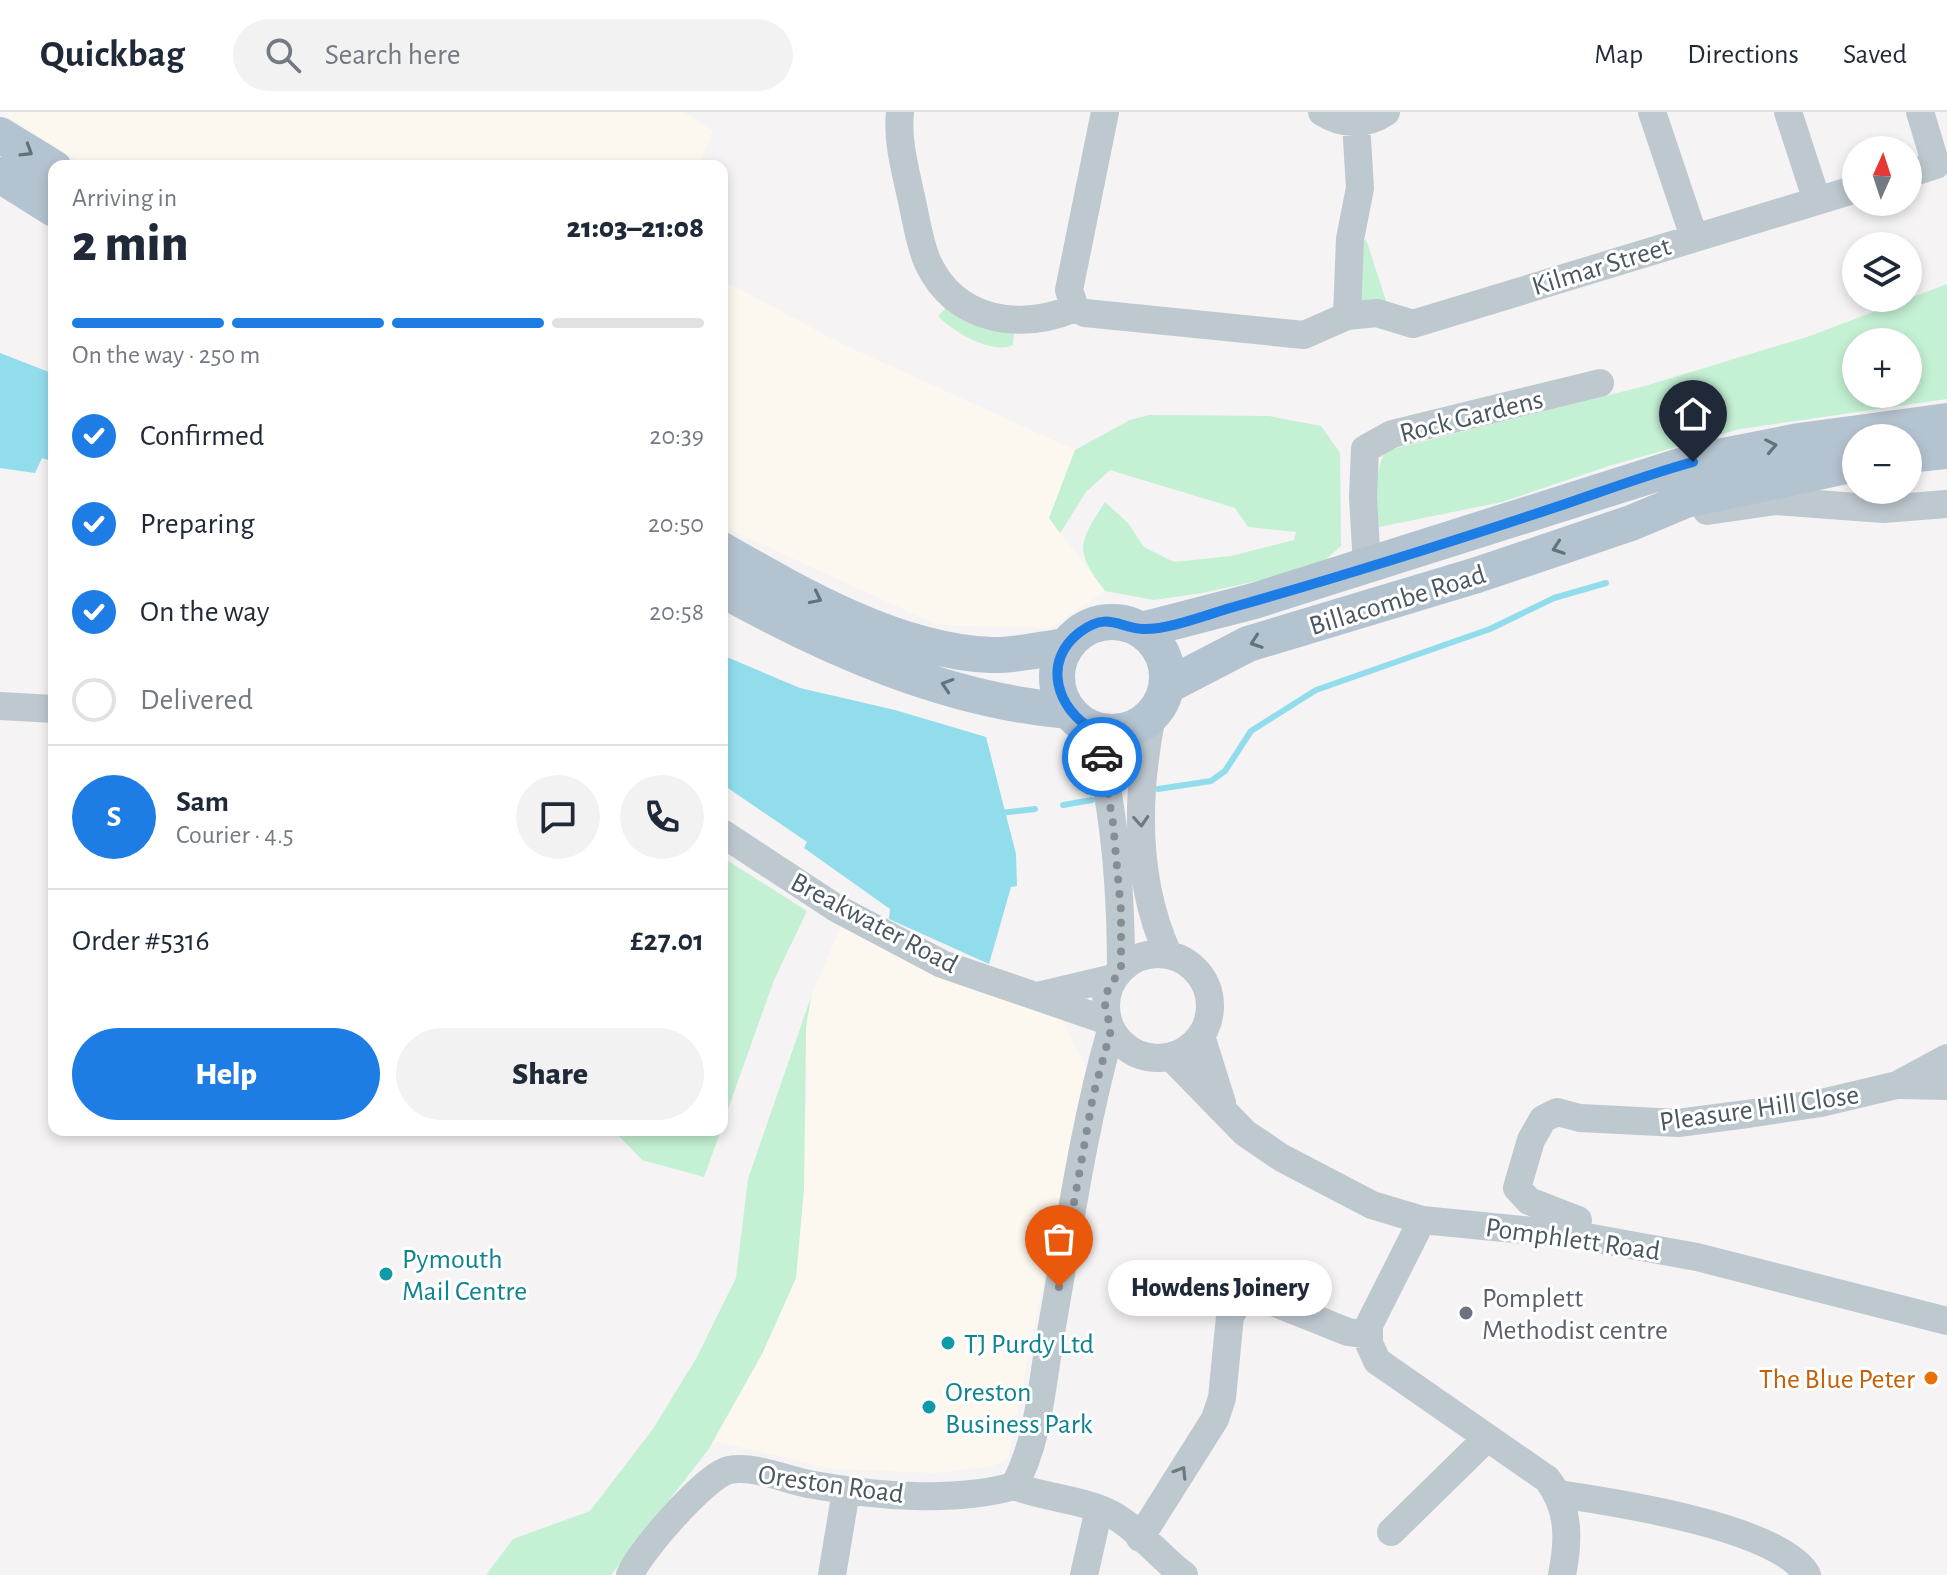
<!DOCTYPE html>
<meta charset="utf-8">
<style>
:root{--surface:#fff;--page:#f2f2f3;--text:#1f2937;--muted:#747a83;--line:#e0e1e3;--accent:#1e7de4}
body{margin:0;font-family:"Alegreya Sans",sans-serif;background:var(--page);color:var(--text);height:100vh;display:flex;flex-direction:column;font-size:30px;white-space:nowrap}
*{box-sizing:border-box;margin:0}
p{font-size:26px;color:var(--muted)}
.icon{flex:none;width:44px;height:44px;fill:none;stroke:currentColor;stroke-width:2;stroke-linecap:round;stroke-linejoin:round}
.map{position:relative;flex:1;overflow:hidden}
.panel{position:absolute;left:48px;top:48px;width:680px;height:976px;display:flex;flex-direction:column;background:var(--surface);border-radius:16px;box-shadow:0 4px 12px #0003}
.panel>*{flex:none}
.needle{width:52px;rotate:3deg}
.controls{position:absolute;left:1842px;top:24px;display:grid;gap:16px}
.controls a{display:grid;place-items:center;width:80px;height:80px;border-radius:50%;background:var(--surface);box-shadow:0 4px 12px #0003;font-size:40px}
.pin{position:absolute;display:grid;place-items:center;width:68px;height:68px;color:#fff;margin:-82px -34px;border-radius:50% 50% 50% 0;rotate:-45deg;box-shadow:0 0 8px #0007}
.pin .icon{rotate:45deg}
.courier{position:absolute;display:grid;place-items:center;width:80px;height:80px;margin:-40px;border:6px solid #1e7de4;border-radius:50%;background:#fff;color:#222;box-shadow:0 2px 10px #0007}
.bubble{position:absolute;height:56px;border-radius:28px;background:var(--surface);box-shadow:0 4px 12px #0003;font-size:26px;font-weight:800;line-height:56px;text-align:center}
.head em{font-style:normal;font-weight:800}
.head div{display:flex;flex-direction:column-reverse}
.head{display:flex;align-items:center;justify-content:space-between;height:136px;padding:0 24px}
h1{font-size:52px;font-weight:800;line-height:60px}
.bar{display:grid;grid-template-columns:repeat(4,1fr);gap:12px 8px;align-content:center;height:96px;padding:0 24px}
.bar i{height:10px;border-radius:6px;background:var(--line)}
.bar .on{background:var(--accent)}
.bar p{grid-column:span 4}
.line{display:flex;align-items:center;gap:20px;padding:0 24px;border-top:2px solid var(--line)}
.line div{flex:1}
.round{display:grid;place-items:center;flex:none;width:84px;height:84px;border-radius:42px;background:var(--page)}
ol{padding:0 24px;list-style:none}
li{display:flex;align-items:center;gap:24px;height:88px}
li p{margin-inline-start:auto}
li .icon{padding:8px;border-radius:50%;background:var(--accent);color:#fff;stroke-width:4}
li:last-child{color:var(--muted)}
li i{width:44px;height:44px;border:4px solid var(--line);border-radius:50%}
.primary-button{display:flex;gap:16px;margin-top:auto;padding:16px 24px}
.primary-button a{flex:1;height:92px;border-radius:48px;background:var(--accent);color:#fff;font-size:32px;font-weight:800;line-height:92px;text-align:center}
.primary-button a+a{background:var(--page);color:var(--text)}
header{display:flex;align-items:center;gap:48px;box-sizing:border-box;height:112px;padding:0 40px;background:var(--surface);border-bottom:2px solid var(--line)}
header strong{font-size:38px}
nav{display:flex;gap:44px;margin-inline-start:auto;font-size:28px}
.search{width:560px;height:72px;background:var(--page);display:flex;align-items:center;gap:20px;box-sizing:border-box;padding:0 28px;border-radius:44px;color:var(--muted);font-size:30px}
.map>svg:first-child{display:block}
.commercial{fill:#fdf8ef}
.green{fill:#c4f0d3;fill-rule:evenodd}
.water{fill:#92ddec}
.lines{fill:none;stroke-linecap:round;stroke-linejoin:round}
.stream{stroke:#92ddec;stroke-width:6}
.minor{stroke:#bec8cf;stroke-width:28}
.major{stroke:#b4c3d0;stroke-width:36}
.oneway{stroke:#64727c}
.oneway2{stroke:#6d7981}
.done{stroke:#868e93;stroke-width:8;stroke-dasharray:0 14.4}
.route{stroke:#1e7de4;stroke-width:10}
.culture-dot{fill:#0f9aa8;stroke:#fff;stroke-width:3}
.worship-dot{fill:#6b7280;stroke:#fff;stroke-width:3}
.food-dot{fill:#e8710a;stroke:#fff;stroke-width:3}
.labels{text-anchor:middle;stroke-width:6;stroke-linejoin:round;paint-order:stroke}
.street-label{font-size:28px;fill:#4a5760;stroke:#fff}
.culture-label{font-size:28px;fill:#0d838f;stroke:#fff;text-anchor:start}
.worship-label{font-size:28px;fill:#5b616d;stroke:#fff;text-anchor:start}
.food-label{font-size:28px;fill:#c56008;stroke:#fff;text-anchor:end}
</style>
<header>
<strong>Quickbag</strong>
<div class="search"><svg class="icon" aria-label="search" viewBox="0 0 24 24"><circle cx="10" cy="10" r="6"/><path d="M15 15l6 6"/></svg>Search here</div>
<nav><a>Map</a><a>Directions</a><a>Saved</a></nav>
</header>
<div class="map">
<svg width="1947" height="1463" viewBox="0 0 1947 1463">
<rect width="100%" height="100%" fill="#f5f3f3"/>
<path class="commercial" d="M1,0H684L713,19L699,54H85Z
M722,168L842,232L1075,338L1049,406L1105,479L1050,516L938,513L722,414Z
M842,812L1063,908L1086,956L1008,1347L992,1354L937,1361L832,1357L714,1329L762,1242L796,1166L807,987L806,915L811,885Z"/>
<path class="green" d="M1366,127L1387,192L1360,189L1358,134Z
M1947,172V287L1740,317L1612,353L1502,390L1379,415C1375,389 1374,363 1385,339L1645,274L1810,224ZM1856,230H1908V282H1856Z
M946,196C968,215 987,218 1014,222L1013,233C992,243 952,219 938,204Z
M1149,303L1269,304L1321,314L1340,341L1341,434L1316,456L1202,481L1154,488L1105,479C1074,438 1078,432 1105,390L1128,411L1144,435L1174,450L1231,444L1294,428L1296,420L1248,415L1235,396L1110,358L1086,380L1060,421L1049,406L1075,338L1130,308Z
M722,745L807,799L774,868L722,1014Z
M811,885L806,915L804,1077L796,1166L762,1242L708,1338L611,1463H486L513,1427L590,1399L653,1317L697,1245L736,1166L748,1067Z
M613,1018H721L704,1065L642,1048Z"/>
<path class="water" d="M0,241L54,262V350L42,346L35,361L0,356Z
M722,543L800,576L895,598L986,625L1016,742L1017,774L1011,775L989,852L889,807L890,797L804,736L807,730L722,672Z"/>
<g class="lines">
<path class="stream" d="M1158,677L1211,669L1225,659L1251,619L1316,578L1490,517L1554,486L1606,471
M1063,693L1092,688
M1000,701L1035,697"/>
<path class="minor" d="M900,0C897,30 905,56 911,85C916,106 919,131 928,151C956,210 1020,219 1075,196
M1105,0L1069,178L1075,196L1085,201L1304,223L1347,204L1377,201L1413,212L1856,77
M1322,0C1342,13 1366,14 1386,0
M1652,0L1694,125
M1788,0L1817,89
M1908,62L1936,53L1920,0
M1347,204L1350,127L1360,76L1356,11
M1707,399L1776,389L1884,397L1947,392
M1367,454L1363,385L1365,337L1392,322L1600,271
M0,594L54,597
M1152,604C1136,683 1134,767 1168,842
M1094,618C1115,695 1121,776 1121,856
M722,721L836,796L942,852L1108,909
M1106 894a52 52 0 1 1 104 0a52 52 0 1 1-104 0Z
M1037,884L1113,866
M1201,924L1222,991
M1171,945L1245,1021L1282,1046L1372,1093L1422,1108L1575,1123L1697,1145L1947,1209
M1900,973L1947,974
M1422,1108L1369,1213V1231L1377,1249L1547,1367C1570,1396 1569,1428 1562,1463
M1575,1123L1578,1108L1529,1089L1517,1076L1531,1028L1543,1007L1557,1000L1580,1006L1678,1011L1747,1002L1821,991L1897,973L1947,946
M1014,1374C1046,1386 1081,1387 1111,1402C1138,1416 1159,1445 1184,1463
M1559,1382C1613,1390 1780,1415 1807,1463
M1391,1420L1487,1326
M1140,1426L1215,1307L1222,1286L1230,1204L1238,1191L1253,1182L1348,1220L1369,1223
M630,1463C639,1440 706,1363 729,1358C756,1353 788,1369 814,1373C874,1384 954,1391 1014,1374C1039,1330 1042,1270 1051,1220C1069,1119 1083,1016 1111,918
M832,1463L846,1379
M1084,1463L1099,1397"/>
<path class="major" d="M0,23L54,56
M0,63L54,97
M1908,343L1947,339
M722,438C802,484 897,539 991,543C1015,544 1042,537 1065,534
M722,477C827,536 947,589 1069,599
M1057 565a55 55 0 1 1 110 0a55 55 0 1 1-110 0Z
M1142,518L1254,489L1693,350L1799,329L1947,309
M1167,574L1248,532L1477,463L1631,411L1686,388L1856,352"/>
</g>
<defs><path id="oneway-chevron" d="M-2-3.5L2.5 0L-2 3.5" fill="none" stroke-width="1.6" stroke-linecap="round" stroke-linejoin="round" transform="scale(2)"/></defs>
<g class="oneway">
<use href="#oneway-chevron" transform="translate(27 39) rotate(32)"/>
<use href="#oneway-chevron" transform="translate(1771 334) rotate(-11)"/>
<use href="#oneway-chevron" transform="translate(1558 436) rotate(161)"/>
<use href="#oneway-chevron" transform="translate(816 486) rotate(26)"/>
<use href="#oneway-chevron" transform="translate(1256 530) rotate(161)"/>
<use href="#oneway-chevron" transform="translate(947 573) rotate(-162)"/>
</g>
<g class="oneway2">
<use href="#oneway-chevron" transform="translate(1141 709) rotate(86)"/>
<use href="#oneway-chevron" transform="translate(1181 1360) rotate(-58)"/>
</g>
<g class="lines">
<path class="done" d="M1059,1175L1093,984L1111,918L1105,894L1107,880L1121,856V799L1113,711L1102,645"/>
<path class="route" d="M1102,645L1094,618C1057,598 1041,549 1080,520C1108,499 1119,516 1143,517C1169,518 1211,501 1237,494C1336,466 1435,435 1532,403C1586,386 1638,365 1693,350"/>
</g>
<g class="culture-dot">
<circle cx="386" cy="1162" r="8"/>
<circle cx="948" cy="1231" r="8"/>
<circle cx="929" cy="1295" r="8"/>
</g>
<circle class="worship-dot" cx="1466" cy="1201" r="8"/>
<circle class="food-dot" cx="1931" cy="1266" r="8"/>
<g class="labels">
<g class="street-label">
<text transform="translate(1601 153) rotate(-17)" y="10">Kilmar Street</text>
<text transform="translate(1471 303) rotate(-14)" y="10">Rock Gardens</text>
<text transform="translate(1397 487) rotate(-17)" y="10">Billacombe Road</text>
<text transform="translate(875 810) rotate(28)" y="10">Breakwater Road</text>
<text transform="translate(1759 995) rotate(-8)" y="10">Pleasure Hill Close</text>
<text transform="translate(1573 1126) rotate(8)" y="10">Pomphlett Road</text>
<text transform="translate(831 1371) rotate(8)" y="10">Oreston Road</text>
</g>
<g class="culture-label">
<text x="402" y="1156">Pymouth<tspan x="402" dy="32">Mail Centre</tspan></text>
<text x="964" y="1241">TJ Purdy Ltd</text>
<text x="945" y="1289">Oreston<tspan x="945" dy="32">Business Park</tspan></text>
</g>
<g class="worship-label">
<text x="1482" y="1195">Pomplett<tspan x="1482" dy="32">Methodist centre</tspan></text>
</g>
<g class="food-label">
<text x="1915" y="1276">The Blue Peter</text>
</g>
</g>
</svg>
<div class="controls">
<a><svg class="needle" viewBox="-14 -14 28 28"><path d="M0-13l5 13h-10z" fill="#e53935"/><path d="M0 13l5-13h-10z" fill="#747a83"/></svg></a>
<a><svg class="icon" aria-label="layers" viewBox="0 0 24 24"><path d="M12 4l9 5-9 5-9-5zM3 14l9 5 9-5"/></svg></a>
<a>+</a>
<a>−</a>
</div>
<div class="pin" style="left:1059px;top:1175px;background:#ea580c"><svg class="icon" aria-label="bag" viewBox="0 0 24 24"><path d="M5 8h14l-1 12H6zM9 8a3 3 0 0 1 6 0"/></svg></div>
<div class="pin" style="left:1693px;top:350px;background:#1f2937"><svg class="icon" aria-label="home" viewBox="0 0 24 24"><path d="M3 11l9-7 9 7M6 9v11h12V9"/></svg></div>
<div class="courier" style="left:1102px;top:645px"><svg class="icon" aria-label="car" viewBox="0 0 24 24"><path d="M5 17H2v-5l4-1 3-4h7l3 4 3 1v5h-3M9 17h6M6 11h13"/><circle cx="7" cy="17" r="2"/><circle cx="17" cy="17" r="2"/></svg></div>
<div class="bubble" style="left:1108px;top:1148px;width:224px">Howdens Joinery</div>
<section class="panel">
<div class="head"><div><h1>2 min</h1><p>Arriving in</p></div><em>21:03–21:08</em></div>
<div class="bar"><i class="on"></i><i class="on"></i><i class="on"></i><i></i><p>On the way · 250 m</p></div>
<ol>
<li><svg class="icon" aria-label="check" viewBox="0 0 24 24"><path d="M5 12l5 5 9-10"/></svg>Confirmed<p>20:39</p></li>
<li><svg class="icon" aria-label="check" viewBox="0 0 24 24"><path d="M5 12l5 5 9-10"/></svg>Preparing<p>20:50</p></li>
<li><svg class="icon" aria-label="check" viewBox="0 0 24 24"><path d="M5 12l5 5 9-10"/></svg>On the way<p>20:58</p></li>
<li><i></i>Delivered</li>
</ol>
<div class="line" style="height:144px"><b class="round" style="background:var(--accent);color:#fff">S</b><div><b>Sam</b><p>Courier · 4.5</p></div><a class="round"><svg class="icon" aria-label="chat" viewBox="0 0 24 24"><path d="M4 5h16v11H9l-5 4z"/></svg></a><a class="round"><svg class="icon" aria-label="phone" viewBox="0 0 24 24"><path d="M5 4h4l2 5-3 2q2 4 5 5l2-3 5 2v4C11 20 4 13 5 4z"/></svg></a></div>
<div class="line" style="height:104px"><div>Order #5316</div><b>£27.01</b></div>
<div class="primary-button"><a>Help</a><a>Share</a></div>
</section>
</div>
